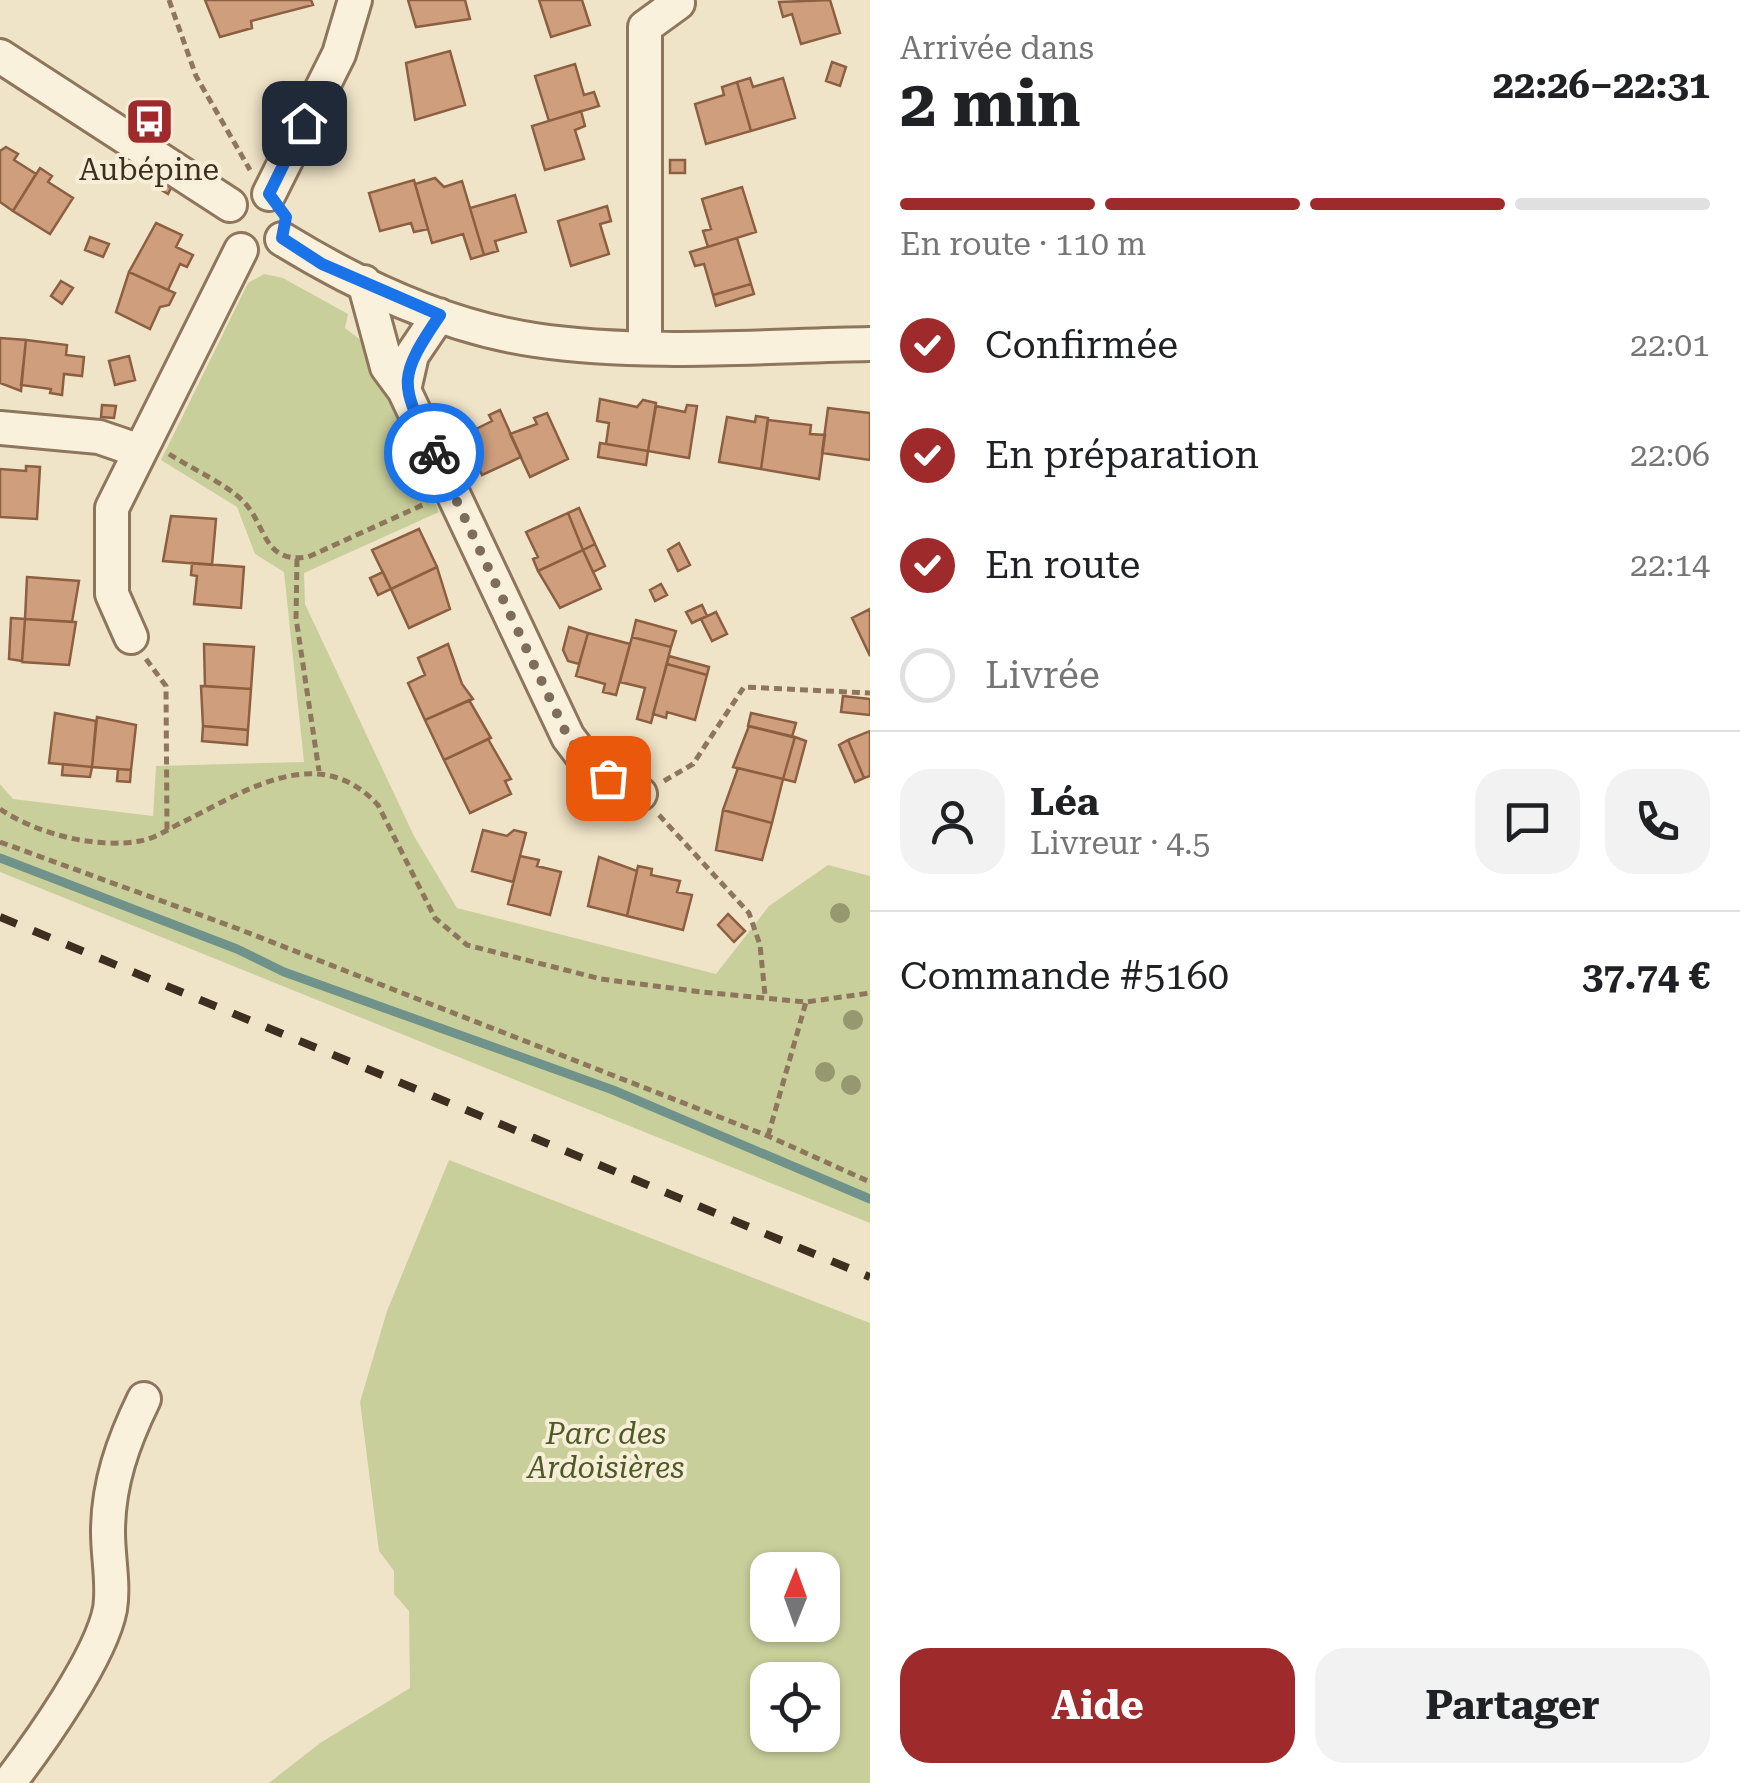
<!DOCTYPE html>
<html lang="fr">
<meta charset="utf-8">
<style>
:root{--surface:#fff;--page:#f2f2f2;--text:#202124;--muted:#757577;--line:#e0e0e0;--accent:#9e2a2b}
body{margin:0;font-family:"Roboto Serif",serif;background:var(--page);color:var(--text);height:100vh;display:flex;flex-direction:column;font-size:38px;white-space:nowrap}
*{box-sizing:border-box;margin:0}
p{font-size:32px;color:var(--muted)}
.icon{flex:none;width:55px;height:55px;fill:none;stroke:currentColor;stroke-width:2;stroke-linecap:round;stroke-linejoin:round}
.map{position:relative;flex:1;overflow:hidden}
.side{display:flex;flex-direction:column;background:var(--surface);width:870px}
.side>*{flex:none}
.needle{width:65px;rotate:1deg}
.fabs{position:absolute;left:750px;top:1552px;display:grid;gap:20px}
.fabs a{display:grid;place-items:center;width:90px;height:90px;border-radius:20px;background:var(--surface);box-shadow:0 2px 8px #0004;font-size:50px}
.pin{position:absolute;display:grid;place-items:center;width:85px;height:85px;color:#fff;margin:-42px;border-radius:20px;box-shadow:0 5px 15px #0006}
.courier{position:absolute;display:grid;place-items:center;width:100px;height:100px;margin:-50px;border:8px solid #1a73e8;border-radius:50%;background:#fff;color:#222;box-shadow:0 2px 12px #0007}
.headline em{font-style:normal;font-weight:700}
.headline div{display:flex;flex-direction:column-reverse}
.headline{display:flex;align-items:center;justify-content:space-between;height:170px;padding:0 30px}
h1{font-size:65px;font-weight:700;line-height:75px}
.bar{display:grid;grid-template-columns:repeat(4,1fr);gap:15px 10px;align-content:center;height:120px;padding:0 30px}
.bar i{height:12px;border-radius:8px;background:var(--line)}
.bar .active{background:var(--accent)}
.bar p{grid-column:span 4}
.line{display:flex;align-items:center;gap:25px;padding:0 30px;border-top:2px solid var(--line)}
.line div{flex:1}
.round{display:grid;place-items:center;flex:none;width:105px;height:105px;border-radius:30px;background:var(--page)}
ol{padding:0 30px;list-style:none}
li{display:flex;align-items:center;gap:30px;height:110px}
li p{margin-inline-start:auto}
li .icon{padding:10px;border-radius:50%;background:var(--accent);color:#fff;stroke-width:4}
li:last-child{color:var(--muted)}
li i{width:55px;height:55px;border:5px solid var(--line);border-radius:50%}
.cta{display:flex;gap:20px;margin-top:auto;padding:20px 30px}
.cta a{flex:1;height:115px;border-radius:30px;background:var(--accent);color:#fff;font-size:40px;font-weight:700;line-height:115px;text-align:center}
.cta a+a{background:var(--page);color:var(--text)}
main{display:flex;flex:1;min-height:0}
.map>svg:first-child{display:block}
.green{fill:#c9cf9b;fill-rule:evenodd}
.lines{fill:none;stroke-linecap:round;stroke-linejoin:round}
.stream{stroke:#6f938a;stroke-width:9}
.building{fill:#cf9f7d;stroke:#8d5f41;stroke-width:2.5}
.minor-casing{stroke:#8d765c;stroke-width:38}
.path{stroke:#8d765c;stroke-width:5;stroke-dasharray:8 5;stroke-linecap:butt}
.minor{stroke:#faf1dc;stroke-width:32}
.rail{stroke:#3d2e20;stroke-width:8;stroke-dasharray:18 18;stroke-linecap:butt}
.tree{fill:#96986f}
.done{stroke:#7c6e5b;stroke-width:10;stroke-dasharray:0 18}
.route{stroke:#1a73e8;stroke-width:12}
.labels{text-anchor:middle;stroke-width:8;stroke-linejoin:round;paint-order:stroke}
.poi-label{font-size:30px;fill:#3d2e20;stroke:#f7eed8}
.park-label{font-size:30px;font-style:italic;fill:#4d5a26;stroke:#f7eed8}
</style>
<main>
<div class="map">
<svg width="870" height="1783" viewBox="0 0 870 1783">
<rect width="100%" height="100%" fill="#f0e4c8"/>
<path class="green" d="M264,274L283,278L348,314L345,328L362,341L439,512L304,573L305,604L414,836L457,908L716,974L769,906L828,865L870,876V1223L0,872V784L13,799L153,816L156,766L304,762L284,572L255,554L237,507L161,460L248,283Z
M449,1160L870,1323V1783H269L320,1743L410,1688L409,1611L394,1594V1571L379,1551L360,1402L387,1311ZM822,1570V1625H768V1570ZM822,1680V1735H768V1680Z"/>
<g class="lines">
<path class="stream" d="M0,858L237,949L284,972L613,1090L870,1199"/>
</g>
<path class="building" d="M205,0H311L313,5L251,21L252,28L220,37Z
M408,0H465L470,19L416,27Z
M539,0H582L590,25L551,37Z
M830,0L840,33L801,44L792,14L783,17L779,2Z
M450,51L465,105L415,120L406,63Z
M832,62L846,67L840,86L826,81Z
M575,64L584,95L594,92L599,106L549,121L535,76Z
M750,78L753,87L783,78L795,118L751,131L737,82Z
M737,82L751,131L706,144L695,104L724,95L722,87Z
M581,111L585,126L575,130L584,159L545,170L532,126Z
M145,114L157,122L153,128L141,120Z
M6,147L18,154L14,160L36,174L13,211L0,202V151Z
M670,160H685V173H670Z
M40,168L52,176L48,182L73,198L50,234L13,211Z
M435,178L444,187L462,181L484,255L471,259L463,234L432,243L415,184Z
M159,180L171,188L168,194L155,186Z
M414,180L428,229L414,232L411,223L380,231L369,193Z
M742,187L756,232L708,247L703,231L711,229L702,199Z
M515,195L526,232L495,241L498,251L484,255L470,208Z
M607,206L611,221L600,224L609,254L571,266L558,221Z
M156,223L182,235L176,247L193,255L187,267L180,264L168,290L129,272Z
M90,237L109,244L103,257L85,250Z
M737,238L751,284L713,295L704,264L695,266L690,252Z
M129,272L175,293L169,305L160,307L150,329L116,312Z
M61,281L73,288L62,304L51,296Z
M751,284L754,294L716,306L713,295Z
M0,338L26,340L21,391L0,383Z
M26,340L67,345L66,355L84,357L82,376L64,374L62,395L50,393L51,389L21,385Z
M129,356L135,380L115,385L109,361Z
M600,399L637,407L643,400L656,403L648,451L606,444L609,423L597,421Z
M102,405L116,406L114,418L101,417Z
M687,405L697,406L689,458L648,451L656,406L685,412Z
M828,408L870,413V460L822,453Z
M500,410L521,457L482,475L464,435L492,421L489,415Z
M547,413L568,459L530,477L510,434L537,424L534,418Z
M756,416L768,418L761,469L719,462L727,417L755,422Z
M768,420L811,425L810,434L825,435L819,479L761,469Z
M600,443L648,451L646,465L598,457Z
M26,466L40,467L37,519L0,517V469L26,471Z
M579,508L595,544L583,550L568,513Z
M568,513L583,550L538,571L533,559L538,557L526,532Z
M171,516L216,519L212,565L163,561Z
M419,529L437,567L391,589L372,550Z
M679,543L690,565L678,571L668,550Z
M595,544L605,566L593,572L583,550Z
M583,550L601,589L560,608L538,571Z
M192,563L244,567L241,608L194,604L197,576L191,575Z
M437,567L450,609L409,628L391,589Z
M383,572L391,589L378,595L370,578Z
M27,577L79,581L72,622L25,619Z
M661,584L667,595L655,601L650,590Z
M702,605L707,616L692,623L686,612Z
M870,609V656L852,618Z
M716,612L727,634L712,641L701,619Z
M11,618L25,619L22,661L9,659Z
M25,619L76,622L69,665L22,662Z
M636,620L676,631L671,647L632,637Z
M569,627L588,633L579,664L568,661L563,650Z
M588,633L630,644L616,695L603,692L605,684L576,676Z
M632,637L671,647L651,723L637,719L645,688L620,682Z
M204,644L254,647L251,689L205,686Z
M448,644L462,684L473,699L425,720L408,683L425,675L418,658Z
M669,656L709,667L707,675L667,664Z
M667,664L707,675L695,720L667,712L666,718L653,714Z
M201,686L251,689L248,730L203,726Z
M843,696L870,699V715L841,712Z
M469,700L491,738L444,760L425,720Z
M55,713L96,721L92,767L49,763Z
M751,713L796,723L792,737L748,726Z
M97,717L136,725L131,770L92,767Z
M203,726L248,730L247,745L202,741Z
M749,726L795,737L783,779L733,767Z
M870,731V776L864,778L848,740Z
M795,737L806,741L795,782L783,779Z
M488,739L511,779L505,781L511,794L470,813L444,760Z
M848,740L864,778L855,782L839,745Z
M63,764L92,767L90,777L62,775Z
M738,768L783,779L772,823L723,810Z
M118,769L131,770L130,782L117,781Z
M723,810L772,823L762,860L716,850Z
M483,830L507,836L514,830L526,833L513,882L472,871Z
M520,856L539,860L537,866L561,872L550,915L508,904Z
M599,857L637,871L627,916L588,906Z
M638,866L652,869L651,875L680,881L677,892L692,895L683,930L627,916Z
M728,914L745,931L734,942L718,925Z"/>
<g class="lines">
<defs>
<path id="minor" d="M0,56L230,205
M269,194L339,54L355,0
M282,239C357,285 447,327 535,340C645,356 760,346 870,344
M364,282L387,367L404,390L568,737L587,762L640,794
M645,347V27L678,3
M404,390L412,355L439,315
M0,428L99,437L140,451
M131,637L112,594V508L241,250
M9,1783C39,1744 101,1657 110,1609C114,1584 108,1558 108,1532C108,1484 123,1442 144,1399"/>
</defs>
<use href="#minor" class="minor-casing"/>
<path class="path" d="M169,0L196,76L250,170
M169,454C192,469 223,482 243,501C267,525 262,564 308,557L427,503
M297,559L296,618L319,771
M146,659L166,686L167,830
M664,781L693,764L744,687L870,693
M0,809C37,834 96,849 140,841C154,839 170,828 183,822C247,790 319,741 378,805L435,918L467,945L601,979L702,992L806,1002L870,993
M659,815L749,913L760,945L765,995
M0,842L236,928L768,1136L870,1182
M768,1136L806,1002"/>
<use href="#minor" class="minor"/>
<path class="rail" d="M0,917L870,1277"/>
</g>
<g class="tree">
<circle cx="840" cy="913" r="10"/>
<circle cx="853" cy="1020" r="10"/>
<circle cx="825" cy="1072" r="10"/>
<circle cx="851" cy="1085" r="10"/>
</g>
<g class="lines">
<path class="done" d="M434,453L568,737L587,762L608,778"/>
<path class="route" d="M304,123L269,194L286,217L282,238L322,264L440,315C395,381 401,384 434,453"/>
</g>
<defs>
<symbol id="bus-square" viewBox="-11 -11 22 22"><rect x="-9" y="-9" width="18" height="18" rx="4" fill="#9e2a2b" stroke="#f7eed8"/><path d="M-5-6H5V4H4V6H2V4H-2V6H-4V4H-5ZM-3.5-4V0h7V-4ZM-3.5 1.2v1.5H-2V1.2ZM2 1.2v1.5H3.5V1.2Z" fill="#fff"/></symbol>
</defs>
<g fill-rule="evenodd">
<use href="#bus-square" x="122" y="94" width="55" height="55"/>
</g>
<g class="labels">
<g class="poi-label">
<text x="149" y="180">Aubépine</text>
</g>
<g class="park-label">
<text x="606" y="1444">Parc des<tspan x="606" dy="34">Ardoisières</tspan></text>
</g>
</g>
</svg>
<div class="fabs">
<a><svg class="needle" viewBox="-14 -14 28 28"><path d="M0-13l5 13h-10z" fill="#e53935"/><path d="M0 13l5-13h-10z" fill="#757577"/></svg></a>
<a><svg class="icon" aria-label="locate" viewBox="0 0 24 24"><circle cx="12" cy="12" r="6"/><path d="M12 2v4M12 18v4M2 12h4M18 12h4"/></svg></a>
</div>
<div class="pin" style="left:608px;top:778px;background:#ea580c"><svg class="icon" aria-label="bag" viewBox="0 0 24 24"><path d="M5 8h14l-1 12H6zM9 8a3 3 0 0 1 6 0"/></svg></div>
<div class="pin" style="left:304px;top:123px;background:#1f2937"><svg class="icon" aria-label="home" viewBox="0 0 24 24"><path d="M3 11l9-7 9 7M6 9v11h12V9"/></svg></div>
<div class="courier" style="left:434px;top:453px"><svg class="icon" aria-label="bike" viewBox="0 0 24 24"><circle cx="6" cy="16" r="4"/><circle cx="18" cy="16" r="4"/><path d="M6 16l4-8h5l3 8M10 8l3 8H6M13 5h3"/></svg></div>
</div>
<section class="side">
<div class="headline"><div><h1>2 min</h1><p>Arrivée dans</p></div><em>22:26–22:31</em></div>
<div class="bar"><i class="active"></i><i class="active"></i><i class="active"></i><i></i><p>En route · 110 m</p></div>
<ol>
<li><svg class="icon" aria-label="check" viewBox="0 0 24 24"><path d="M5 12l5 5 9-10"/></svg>Confirmée<p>22:01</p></li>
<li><svg class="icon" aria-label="check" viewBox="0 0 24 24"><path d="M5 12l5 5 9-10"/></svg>En préparation<p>22:06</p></li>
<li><svg class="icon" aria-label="check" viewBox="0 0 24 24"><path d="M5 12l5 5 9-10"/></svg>En route<p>22:14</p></li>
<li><i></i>Livrée</li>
</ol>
<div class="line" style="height:180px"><a class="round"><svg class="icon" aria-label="person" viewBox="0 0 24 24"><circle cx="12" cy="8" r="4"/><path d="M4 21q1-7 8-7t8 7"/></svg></a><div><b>Léa</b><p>Livreur · 4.5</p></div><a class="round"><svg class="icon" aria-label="chat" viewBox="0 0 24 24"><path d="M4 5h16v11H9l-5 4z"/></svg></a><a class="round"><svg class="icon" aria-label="phone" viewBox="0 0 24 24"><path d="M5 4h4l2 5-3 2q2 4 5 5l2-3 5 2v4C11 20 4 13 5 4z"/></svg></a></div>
<div class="line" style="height:130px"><div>Commande #5160</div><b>37.74 €</b></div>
<div class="cta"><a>Aide</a><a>Partager</a></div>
</section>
</main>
